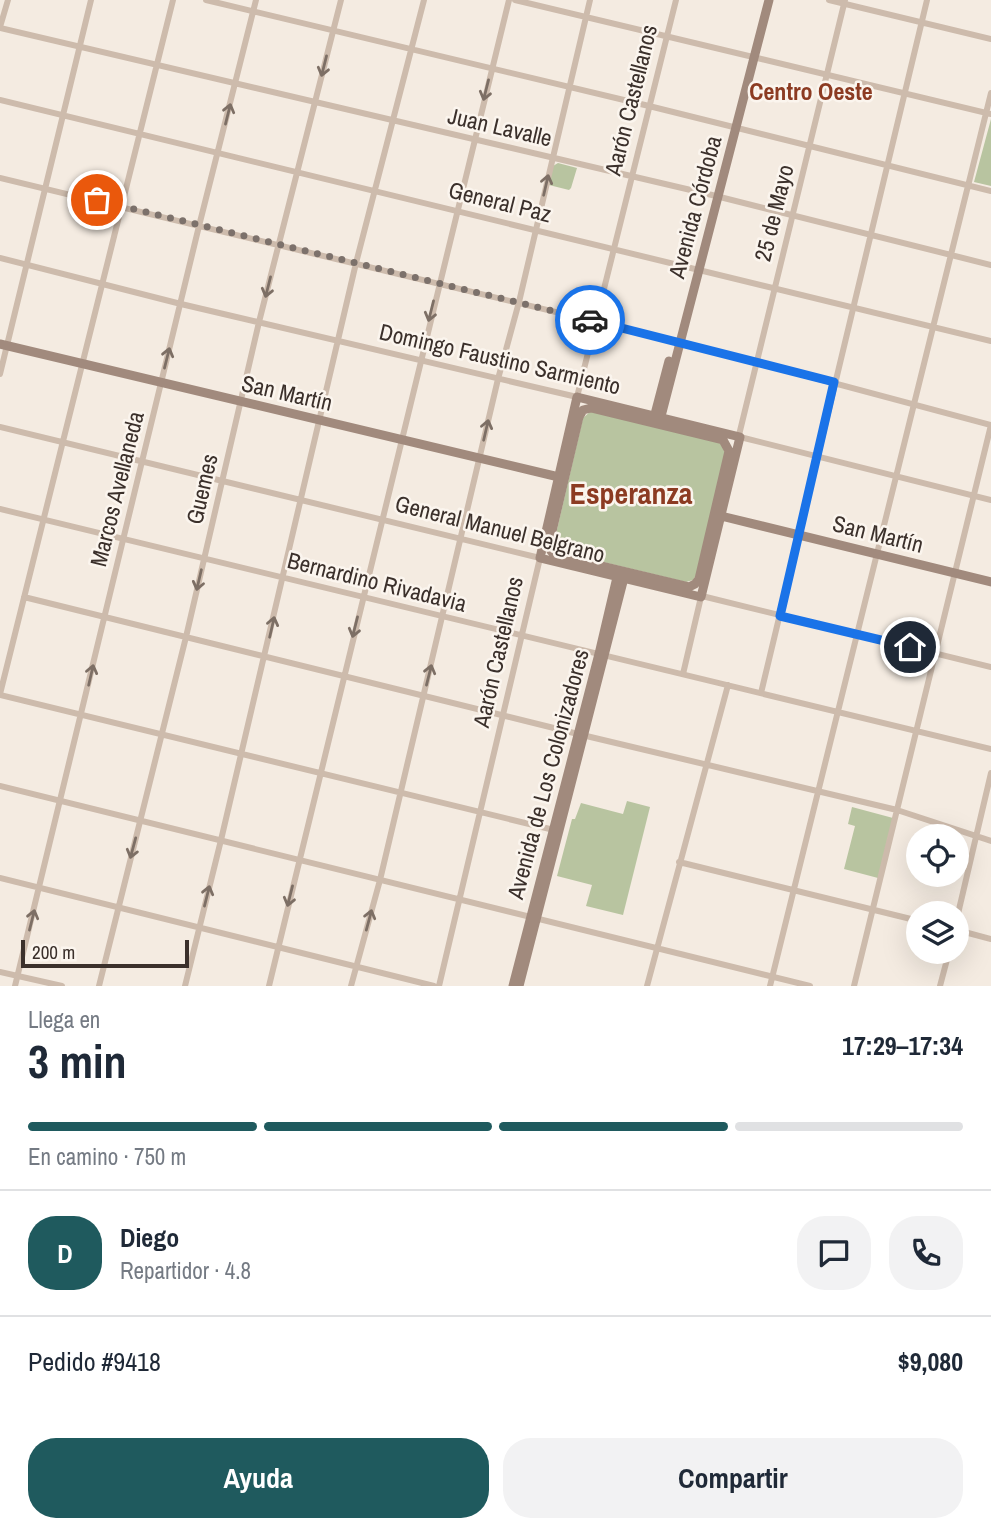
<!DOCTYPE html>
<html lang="es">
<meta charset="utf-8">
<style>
:root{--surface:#fff;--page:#f2f2f3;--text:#1f2937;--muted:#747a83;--line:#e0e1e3;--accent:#1f5a5e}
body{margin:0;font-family:"Archivo Narrow",sans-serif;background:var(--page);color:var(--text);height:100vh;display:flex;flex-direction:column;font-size:26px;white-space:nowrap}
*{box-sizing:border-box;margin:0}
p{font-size:23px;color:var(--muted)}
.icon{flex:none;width:38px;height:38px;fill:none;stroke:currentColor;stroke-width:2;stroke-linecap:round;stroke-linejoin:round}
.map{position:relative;height:986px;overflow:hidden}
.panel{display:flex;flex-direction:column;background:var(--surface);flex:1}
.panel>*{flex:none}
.buttons{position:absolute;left:906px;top:824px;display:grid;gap:14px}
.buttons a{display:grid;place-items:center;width:63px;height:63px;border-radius:50%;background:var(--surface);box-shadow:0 7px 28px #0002;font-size:35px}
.scale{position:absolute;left:21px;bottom:18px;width:168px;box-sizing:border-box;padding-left:7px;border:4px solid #3b302b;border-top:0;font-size:19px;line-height:24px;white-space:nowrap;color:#3b302b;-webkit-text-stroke:5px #fbf5ee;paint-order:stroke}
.pin{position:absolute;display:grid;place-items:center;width:60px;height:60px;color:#fff;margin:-30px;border:4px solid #fff;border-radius:50%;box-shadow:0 2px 7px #0007}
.courier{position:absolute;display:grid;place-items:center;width:70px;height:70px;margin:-35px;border:5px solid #1a73e8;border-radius:50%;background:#fff;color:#222;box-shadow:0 2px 9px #0007}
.head em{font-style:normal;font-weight:800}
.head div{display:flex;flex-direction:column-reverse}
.head{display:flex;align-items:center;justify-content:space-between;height:119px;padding:0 28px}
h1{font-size:46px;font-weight:800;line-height:52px}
.bar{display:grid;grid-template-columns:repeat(4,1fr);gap:10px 7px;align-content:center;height:84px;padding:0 28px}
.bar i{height:9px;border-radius:5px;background:var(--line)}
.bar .current{background:var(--accent)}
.bar p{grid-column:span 4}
.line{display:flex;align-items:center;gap:18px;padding:0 28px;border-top:2px solid var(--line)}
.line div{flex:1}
.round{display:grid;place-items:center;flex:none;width:74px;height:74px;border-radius:28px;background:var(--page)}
.primary-button{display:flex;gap:14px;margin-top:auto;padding:14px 28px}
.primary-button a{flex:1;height:80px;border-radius:28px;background:var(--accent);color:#fff;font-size:28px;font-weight:800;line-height:80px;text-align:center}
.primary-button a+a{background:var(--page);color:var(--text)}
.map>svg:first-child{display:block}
.green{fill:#b8c4a0}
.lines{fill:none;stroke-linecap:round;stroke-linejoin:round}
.minor{stroke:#cdbbac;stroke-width:6}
.secondary{stroke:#a18a7d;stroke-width:9}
.oneway{stroke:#7d6f65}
.done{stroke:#7c716b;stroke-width:7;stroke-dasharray:0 12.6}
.route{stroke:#1a73e8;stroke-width:9}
.labels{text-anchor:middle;stroke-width:5;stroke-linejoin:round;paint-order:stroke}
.street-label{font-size:23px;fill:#3b302b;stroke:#fbf5ee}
.neighbourhood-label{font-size:24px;font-weight:bold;fill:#8c3b22;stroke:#fbf5ee}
.district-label{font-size:30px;font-weight:bold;fill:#8c3b22;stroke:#fbf5ee}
</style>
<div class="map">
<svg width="991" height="986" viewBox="0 0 991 986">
<rect width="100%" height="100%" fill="#f4ebe1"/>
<path class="green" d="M991,119V186L974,182Z
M558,163L577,168L571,188L569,190L549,185L553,166Z
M591,411L720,442L725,453L697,574L693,580L686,582L562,552L555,547V538L583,418Z
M627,801L650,807L623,915L586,906L592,885L557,876L572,819H575L581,803L623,814Z
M852,807L893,818L878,878L844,869L855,826L848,824Z"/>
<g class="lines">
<path class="minor" d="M206,0L649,106L991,191
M515,0L991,114
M829,0L991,39
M0,27L8,0
M0,28L712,195L991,265
M0,100L991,341
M0,178L680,342L991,425
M0,258L181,304L577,397L676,0
M0,374L91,0
M0,427L540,558L439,986
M739,435L845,0
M740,437L991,500
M0,509L991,749
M702,596L991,667
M24,597L578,734L897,810L991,841
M683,674L701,597
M761,693L927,0
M0,694L173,0
M0,695L554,830
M0,786L810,986
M679,862L919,921
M0,878L434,986
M957,918L991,773
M957,930L991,939
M0,972L62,986
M15,986L199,226L256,0
M99,986L186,637L259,322L341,0
M185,986L221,840L356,263L424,0
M269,986L509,0
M351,986L380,880L498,379L519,302L590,0
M647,986L728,685
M770,986L991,93
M854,986L991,425
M940,986L949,952"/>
<path class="secondary" d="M0,344L563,478
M577,397L740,437L701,597L540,558Z
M591,408L723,440L729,451L699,579L695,584L689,587L555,555L551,551L549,544L579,417L583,410Z
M654,418L669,361
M660,420L769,0
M717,515L991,582
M513,986L599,654L618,573
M519,986L625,574"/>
</g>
<defs><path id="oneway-shaft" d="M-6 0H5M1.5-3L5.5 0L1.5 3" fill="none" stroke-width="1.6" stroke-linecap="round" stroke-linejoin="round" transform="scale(1.75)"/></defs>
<g class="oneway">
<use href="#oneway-shaft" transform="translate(324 66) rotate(104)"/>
<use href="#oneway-shaft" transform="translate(486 90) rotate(104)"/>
<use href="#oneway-shaft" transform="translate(228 114) rotate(-76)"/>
<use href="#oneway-shaft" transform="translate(546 185) rotate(-77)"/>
<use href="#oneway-shaft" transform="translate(268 287) rotate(104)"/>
<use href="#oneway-shaft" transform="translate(431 311) rotate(104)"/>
<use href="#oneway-shaft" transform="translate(167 358) rotate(-76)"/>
<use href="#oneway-shaft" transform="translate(486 430) rotate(-77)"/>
<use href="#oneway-shaft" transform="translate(199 580) rotate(103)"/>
<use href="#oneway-shaft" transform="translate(272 627) rotate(-77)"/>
<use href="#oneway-shaft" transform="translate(355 627) rotate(104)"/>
<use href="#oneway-shaft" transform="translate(91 675) rotate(-77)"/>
<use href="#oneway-shaft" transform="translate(429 675) rotate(-76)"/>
<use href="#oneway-shaft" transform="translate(133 848) rotate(105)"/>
<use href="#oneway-shaft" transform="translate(207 896) rotate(-76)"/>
<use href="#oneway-shaft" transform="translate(290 896) rotate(104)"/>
<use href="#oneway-shaft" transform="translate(32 920) rotate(-76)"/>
<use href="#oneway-shaft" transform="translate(369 920) rotate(-75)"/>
</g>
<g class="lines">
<path class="done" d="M97,200L590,320"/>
<path class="route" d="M590,320L834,382L780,616L910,647"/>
</g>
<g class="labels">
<g class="street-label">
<text transform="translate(631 100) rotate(-76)" y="8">Aarón Castellanos</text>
<text transform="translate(500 127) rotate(13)" y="8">Juan Lavalle</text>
<text transform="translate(500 202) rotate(14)" y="8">General Paz</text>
<text transform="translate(695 207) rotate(-75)" y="8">Avenida Córdoba</text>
<text transform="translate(774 213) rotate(-76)" y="8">25 de Mayo</text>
<text transform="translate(500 359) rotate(13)" y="8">Domingo Faustino Sarmiento</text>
<text transform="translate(287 393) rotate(13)" y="8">San Martín</text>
<text transform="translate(117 489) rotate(-76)" y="8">Marcos Avellaneda</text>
<text transform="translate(202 489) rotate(-77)" y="8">Guemes</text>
<text transform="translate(500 529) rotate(14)" y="8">General Manuel Belgrano</text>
<text transform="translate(878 534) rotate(14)" y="8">San Martín</text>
<text transform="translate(377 582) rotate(14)" y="8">Bernardino Rivadavia</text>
<text transform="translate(498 652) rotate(-77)" y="8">Aarón Castellanos</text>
<text transform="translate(548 774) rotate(-75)" y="8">Avenida de Los Colonizadores</text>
</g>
<g class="neighbourhood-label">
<text x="811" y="100">Centro Oeste</text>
</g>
<g class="district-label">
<text x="631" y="504">Esperanza</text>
</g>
</g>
</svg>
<div class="buttons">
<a><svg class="icon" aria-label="locate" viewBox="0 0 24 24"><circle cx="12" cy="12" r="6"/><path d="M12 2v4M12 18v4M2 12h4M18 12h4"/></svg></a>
<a><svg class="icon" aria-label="layers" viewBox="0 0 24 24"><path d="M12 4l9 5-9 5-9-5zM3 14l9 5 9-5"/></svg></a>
</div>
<div class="scale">200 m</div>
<div class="pin" style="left:97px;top:200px;background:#ea580c"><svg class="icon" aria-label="bag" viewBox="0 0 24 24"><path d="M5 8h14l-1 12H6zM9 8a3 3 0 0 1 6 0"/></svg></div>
<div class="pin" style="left:910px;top:647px;background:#1f2937"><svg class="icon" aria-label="home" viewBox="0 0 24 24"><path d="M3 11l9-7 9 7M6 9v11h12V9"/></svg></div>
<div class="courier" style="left:590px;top:320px"><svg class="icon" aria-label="car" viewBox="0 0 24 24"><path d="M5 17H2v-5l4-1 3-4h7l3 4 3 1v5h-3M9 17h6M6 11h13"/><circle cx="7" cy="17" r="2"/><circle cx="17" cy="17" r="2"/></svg></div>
</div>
<section class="panel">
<div class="head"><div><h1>3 min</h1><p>Llega en</p></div><em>17:29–17:34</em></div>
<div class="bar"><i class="current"></i><i class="current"></i><i class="current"></i><i></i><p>En camino · 750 m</p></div>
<div class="line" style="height:126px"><b class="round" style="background:var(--accent);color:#fff">D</b><div><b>Diego</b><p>Repartidor · 4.8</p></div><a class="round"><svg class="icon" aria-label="chat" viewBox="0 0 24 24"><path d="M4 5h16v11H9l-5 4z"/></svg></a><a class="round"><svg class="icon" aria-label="phone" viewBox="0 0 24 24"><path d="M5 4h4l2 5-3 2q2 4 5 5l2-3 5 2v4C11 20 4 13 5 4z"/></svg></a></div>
<div class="line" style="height:91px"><div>Pedido #9418</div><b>$9,080</b></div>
<div class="primary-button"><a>Ayuda</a><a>Compartir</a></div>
</section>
